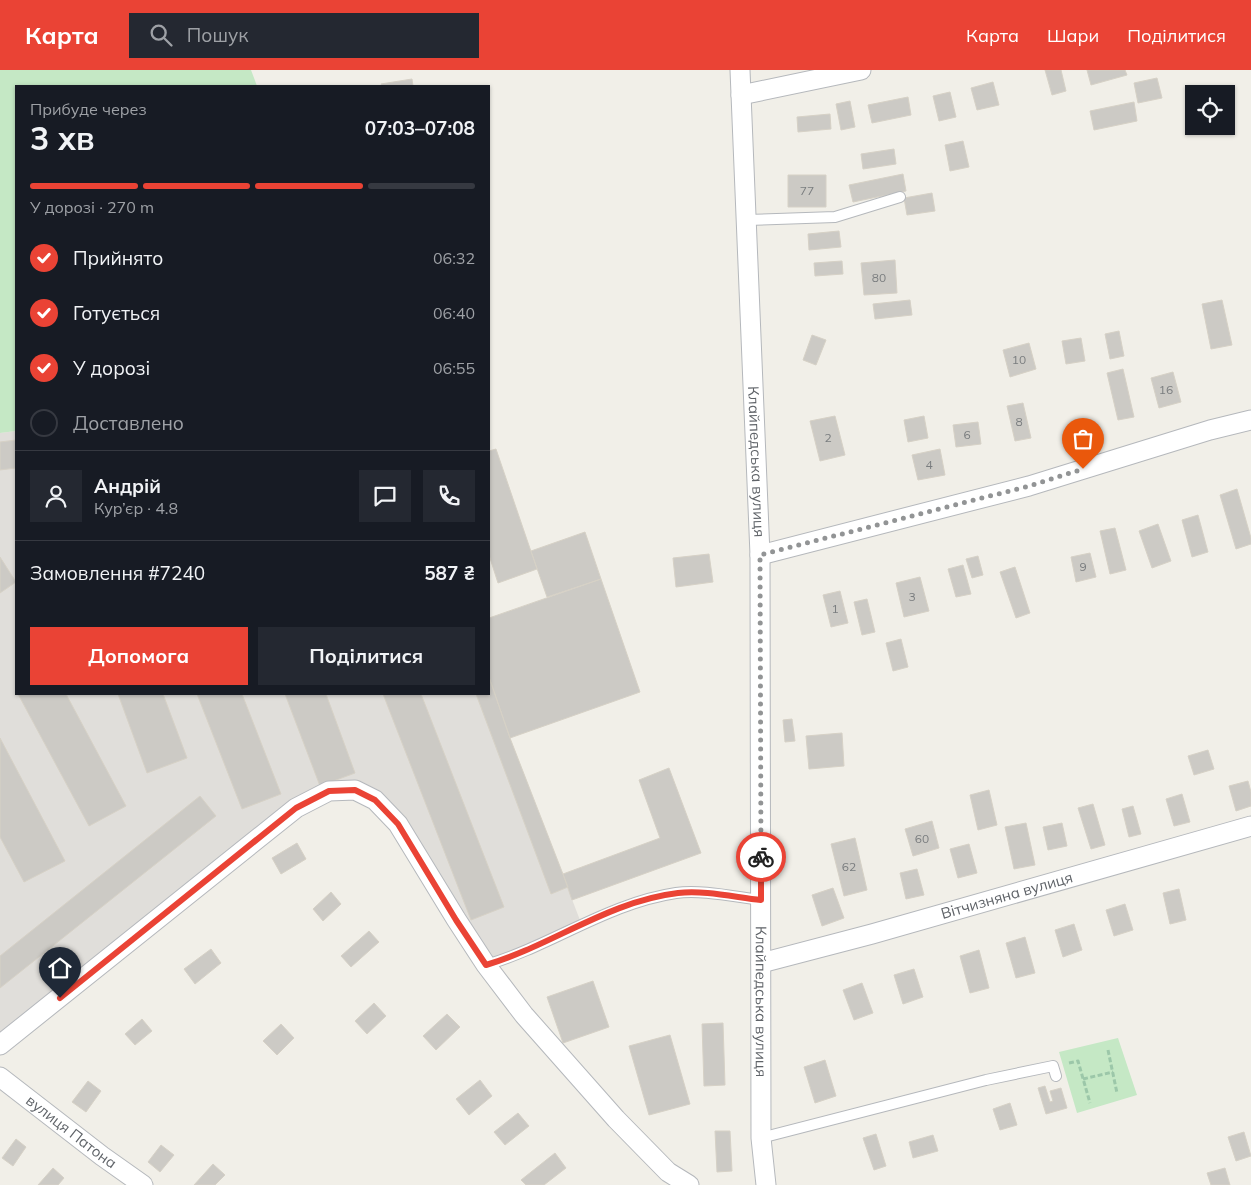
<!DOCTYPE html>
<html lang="uk">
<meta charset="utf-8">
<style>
:root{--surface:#171b24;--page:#242831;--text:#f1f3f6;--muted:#9ea1a6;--line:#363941;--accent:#ea4335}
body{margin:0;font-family:Mulish,sans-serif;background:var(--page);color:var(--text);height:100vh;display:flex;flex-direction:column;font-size:19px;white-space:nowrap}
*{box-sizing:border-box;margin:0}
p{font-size:16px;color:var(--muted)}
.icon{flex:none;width:28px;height:28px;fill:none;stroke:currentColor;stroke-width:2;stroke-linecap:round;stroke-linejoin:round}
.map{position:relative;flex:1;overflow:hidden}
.sheet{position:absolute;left:15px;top:15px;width:475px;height:610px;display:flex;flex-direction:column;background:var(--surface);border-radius:0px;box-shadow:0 1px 4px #0004}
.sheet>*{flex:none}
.tools{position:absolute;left:1185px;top:15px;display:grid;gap:10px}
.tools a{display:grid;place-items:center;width:50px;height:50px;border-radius:0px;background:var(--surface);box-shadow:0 1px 4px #0004;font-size:25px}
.pin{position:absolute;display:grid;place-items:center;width:42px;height:42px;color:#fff;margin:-51px -21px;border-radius:50% 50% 50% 0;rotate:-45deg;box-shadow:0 0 5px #0007}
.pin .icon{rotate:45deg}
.courier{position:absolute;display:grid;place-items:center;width:50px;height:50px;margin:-25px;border:4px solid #ea4335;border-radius:50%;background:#fff;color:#222;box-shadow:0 1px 6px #0007}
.headline em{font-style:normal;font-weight:700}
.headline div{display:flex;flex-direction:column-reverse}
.headline{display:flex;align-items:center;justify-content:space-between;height:85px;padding:0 15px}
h1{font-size:32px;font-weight:700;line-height:38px}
.bar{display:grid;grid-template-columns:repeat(4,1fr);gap:8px 5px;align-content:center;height:60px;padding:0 15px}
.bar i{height:6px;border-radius:4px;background:var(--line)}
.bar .current{background:var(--accent)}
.bar p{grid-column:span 4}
.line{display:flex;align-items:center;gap:12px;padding:0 15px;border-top:1px solid var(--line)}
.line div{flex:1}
.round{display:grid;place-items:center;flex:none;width:52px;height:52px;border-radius:0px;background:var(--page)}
ol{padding:0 15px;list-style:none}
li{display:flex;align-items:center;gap:15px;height:55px}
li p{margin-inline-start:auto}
li .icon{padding:5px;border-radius:50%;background:var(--accent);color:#fff;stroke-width:4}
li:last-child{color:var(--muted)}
li i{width:28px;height:28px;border:2px solid var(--line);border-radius:50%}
.button{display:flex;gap:10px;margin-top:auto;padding:10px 15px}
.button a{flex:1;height:58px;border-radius:0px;background:var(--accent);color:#fff;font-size:20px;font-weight:700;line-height:58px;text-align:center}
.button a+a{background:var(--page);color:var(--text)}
header{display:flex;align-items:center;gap:30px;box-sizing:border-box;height:70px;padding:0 25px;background:var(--accent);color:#fff}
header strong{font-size:24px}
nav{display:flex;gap:28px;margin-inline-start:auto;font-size:18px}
.search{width:350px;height:45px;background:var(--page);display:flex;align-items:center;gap:12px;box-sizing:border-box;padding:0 18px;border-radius:0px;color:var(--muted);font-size:19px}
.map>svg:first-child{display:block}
.industrial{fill:#e0deda}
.green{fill:#c5e8c5}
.building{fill:#cccac5;stroke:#d6d1c6}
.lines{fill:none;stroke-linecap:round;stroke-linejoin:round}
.lane-casing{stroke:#b5b8bc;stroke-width:12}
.street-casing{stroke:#b5b8bc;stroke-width:21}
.path{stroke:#9cc7a9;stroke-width:3;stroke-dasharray:5 2.5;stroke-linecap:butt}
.lane{stroke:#fff;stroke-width:10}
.street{stroke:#fff;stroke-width:19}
.done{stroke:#929495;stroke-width:5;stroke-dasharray:0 9}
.route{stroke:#ea4335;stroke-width:6}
.labels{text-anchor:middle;stroke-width:4;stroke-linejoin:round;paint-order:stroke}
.number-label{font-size:12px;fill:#7a7d7f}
.street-label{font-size:15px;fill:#5f6368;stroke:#fff}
</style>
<header>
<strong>Карта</strong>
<div class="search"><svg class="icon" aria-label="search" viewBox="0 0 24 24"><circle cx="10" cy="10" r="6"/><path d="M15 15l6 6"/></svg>Пошук</div>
<nav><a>Карта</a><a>Шари</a><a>Поділитися</a></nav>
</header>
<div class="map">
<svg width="1251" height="1115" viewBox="0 0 1251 1115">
<rect width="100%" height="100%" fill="#f1efe8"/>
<path class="industrial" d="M16,361V624H489V607L510,668L583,858L487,893L389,731L377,720L365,715L328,721L0,973V363Z"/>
<path class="green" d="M0,0H251L257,16H16V361L0,363Z
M1118,968L1137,1025L1077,1043L1059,982Z"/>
<path class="building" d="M1045,0H1061L1066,21L1052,25Z
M1087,0H1125L1127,5L1091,15Z
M1157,8L1162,28L1138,33L1134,13Z
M412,9L413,16H382L381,14Z
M993,12L999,35L977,40L971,18Z
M950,22L956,47L939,51L933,26Z
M908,27L911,45L872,53L868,35Z
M850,31L855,57L841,60L836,34Z
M1134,32L1137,51L1094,60L1090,41Z
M830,44L831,59L798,62L797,47Z
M963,71L969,97L950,101L945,75Z
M894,79L896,94L863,99L861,84Z
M903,104L906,121L853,132L849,115Z
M788,105H826V137H788Z
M932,123L935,141L907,145L904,128Z
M839,161L841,177L809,180L808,164Z
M895,190L897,223L864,225L861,193Z
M842,191L843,204L815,206L814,193Z
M910,230L912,245L875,249L873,234Z
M1222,230L1232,275L1211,279L1202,234Z
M1119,261L1124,286L1110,289L1105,264Z
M812,265L826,270L816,295L803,290Z
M1081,268L1085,291L1066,294L1062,271Z
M1029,273L1036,299L1010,307L1003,280Z
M1123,299L1134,347L1118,350L1107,303Z
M1173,302L1181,332L1159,338L1151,308Z
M1023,333L1031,368L1015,371L1007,336Z
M835,346L845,385L820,391L810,351Z
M924,346L928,368L908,372L904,350Z
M978,352L981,374L956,377L953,355Z
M16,370V398L0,400V372Z
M496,379L537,499L498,513L489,485V381Z
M940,379L945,405L918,410L912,385Z
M1237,419L1251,468V474L1236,479L1220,425Z
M1198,445L1208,482L1192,487L1182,450Z
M1158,454L1171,491L1152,498L1139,461Z
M1115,458L1126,500L1110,504L1100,461Z
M585,462L601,509L547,527L531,481Z
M1090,483L1096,507L1076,512L1071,487Z
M709,484L713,512L676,517L673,488Z
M978,486L983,505L972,508L966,489Z
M0,487L16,512L0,523Z
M963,495L971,524L956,527L948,499Z
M1015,497L1030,543L1016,548L1000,502Z
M920,507L929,541L904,547L896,513Z
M601,509L640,622L510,668L489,607V548Z
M840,521L848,553L831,557L823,525Z
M867,529L875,562L862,565L854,532Z
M901,569L908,597L893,601L886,573Z
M489,607L510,668L568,817L551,824L476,624H489Z
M18,624H66L126,736L89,756Z
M118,624H163L187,688L147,703Z
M197,624H242L281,724L242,739Z
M285,624H326L355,703L320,716Z
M383,624H421L504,837L471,850Z
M792,649L795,671L785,672L783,650Z
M842,663L844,696L809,699L806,666Z
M0,668L65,791L24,812L0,767Z
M1208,680L1214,699L1194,705L1188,686Z
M669,698L701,783L572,830L563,804L660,768L639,710Z
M1248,711L1251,722V736L1236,741L1229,716Z
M989,720L997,755L978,760L970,725Z
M1182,724L1190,752L1174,756L1166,729Z
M200,726L216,746L0,918V886Z
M1093,734L1105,775L1091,779L1078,738Z
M1133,736L1141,764L1129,767L1122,739Z
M932,751L939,778L913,786L905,759Z
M1026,753L1035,795L1014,799L1005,757Z
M1062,753L1067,776L1048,780L1043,757Z
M855,768L867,820L844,826L831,774Z
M297,773L306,789L281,804L272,788Z
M969,774L977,803L958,808L950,779Z
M917,799L924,825L906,829L900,803Z
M833,818L844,848L822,856L812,825Z
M1179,819L1186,850L1170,854L1163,823Z
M331,822L341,834L323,851L313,839Z
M1125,834L1133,860L1114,866L1106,840Z
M1074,854L1082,880L1063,887L1055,860Z
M369,861L379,872L351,897L341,886Z
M1025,867L1035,903L1016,908L1006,873Z
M211,879L221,893L195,914L184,899Z
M979,880L989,918L970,923L960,886Z
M914,899L923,927L903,934L894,905Z
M593,911L609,957L563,973L547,927Z
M862,913L873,943L854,950L843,920Z
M374,933L386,946L367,964L355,951Z
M447,944L460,957L436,980L423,966Z
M142,949L152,961L135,975L125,964Z
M723,953L725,1015L704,1016L702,954Z
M281,954L294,968L277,985L263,971Z
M670,965L690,1034L649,1045L629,976Z
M825,990L836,1026L815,1033L804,997Z
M480,1010L492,1026L469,1045L456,1029Z
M88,1011L101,1021L86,1042L72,1032Z
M1045,1016L1050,1032L1053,1031L1050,1021L1061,1018L1067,1038L1046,1044L1038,1018Z
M1010,1033L1017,1055L1000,1060L993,1039Z
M518,1043L529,1056L505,1075L494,1062Z
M715,1061H730L732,1101L717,1102Z
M1244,1062L1251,1086L1236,1091L1228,1067Z
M876,1064L886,1096L874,1100L863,1068Z
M933,1065L938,1081L913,1088L909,1072Z
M16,1069L26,1077L13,1096L2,1088Z
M161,1075L174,1085L160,1102L148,1092Z
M555,1083L566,1098L544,1115H526L521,1110Z
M213,1094L225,1105L215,1115H194Z
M53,1098L64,1108L58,1115H38Z
M1225,1098L1230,1115H1211L1207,1103Z"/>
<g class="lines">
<defs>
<path id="lane" d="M746,150L835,147L900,127
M486,895C551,876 608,833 676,823C700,819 736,827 761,830
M761,1068L986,1010L1053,996L1056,1006"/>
<g id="street">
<path id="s1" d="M740,0L760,485L761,1068L766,1115"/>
<path d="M741,25L861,0"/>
<path d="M760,485L1029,416L1210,360L1251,350"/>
<path id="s2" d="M761,893L872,864L1251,756"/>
<path d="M0,975L296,738L329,721L355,720L375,730L398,754L456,849L486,895L524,945L616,1049L668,1102L689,1115"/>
<path id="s3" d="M0,1007L102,1086L143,1115"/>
</g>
</defs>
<use href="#lane" class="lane-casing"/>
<use href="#street" class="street-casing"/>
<path class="path" d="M1108,980L1117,1023
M1069,993L1078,991L1090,1033
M1083,1009L1113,1002"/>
<use href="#lane" class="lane"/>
<use href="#street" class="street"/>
</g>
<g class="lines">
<path class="done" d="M761,787L760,485L1029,416L1083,399"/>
<path class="route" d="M60,928L296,738L329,721L355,720L375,730L398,754L456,850L486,895C551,876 609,831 678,823C704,820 734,827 761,830V787"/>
</g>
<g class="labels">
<g class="number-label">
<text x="807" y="125">77</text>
<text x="879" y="212">80</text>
<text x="1019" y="294">10</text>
<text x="1166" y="324">16</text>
<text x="1019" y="356">8</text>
<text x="967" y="369">6</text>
<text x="828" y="372">2</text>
<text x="929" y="399">4</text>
<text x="1083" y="501">9</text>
<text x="912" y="531">3</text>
<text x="835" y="543">1</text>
<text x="922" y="773">60</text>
<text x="849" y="801">62</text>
</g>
<g class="street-label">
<text dy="5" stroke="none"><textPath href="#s1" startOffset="392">Клайпедська вулиця</textPath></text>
<text dy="5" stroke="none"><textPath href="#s2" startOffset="255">Вітчизняна вулиця</textPath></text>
<text dy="5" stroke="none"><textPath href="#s1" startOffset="932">Клайпедська вулиця</textPath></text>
<text dy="5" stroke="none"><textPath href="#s3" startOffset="90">вулиця Патона</textPath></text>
</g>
</g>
</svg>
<div class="tools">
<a><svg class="icon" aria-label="locate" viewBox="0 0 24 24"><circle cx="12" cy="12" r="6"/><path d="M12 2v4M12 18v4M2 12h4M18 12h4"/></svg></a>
</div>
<div class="pin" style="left:1083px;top:399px;background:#ea580c"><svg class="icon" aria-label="bag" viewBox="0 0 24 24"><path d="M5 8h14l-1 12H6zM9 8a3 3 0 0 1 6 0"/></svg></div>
<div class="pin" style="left:60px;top:928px;background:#1f2937"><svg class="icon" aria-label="home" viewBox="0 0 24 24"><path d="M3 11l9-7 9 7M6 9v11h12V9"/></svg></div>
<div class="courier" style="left:761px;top:787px"><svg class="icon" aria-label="bike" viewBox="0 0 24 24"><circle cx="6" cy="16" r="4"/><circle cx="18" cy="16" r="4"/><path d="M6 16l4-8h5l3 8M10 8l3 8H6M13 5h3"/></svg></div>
<section class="sheet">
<div class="headline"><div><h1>3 хв</h1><p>Прибуде через</p></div><em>07:03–07:08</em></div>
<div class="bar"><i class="current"></i><i class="current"></i><i class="current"></i><i></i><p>У дорозі · 270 m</p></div>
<ol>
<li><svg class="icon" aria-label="check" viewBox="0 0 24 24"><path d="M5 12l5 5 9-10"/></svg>Прийнято<p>06:32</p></li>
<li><svg class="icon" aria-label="check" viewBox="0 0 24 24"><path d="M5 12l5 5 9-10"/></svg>Готується<p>06:40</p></li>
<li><svg class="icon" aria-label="check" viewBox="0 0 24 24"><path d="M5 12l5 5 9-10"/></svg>У дорозі<p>06:55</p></li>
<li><i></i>Доставлено</li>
</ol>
<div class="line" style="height:90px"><a class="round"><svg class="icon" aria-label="person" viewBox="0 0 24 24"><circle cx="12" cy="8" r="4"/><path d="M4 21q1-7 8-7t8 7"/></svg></a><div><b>Андрій</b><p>Кур’єр · 4.8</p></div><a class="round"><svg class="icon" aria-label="chat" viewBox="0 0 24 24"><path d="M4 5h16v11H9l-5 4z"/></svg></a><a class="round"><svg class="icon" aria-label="phone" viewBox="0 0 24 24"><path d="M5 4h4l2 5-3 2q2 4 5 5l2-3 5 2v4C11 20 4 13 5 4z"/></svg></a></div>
<div class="line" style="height:65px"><div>Замовлення #7240</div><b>587 ₴</b></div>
<div class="button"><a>Допомога</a><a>Поділитися</a></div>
</section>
</div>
